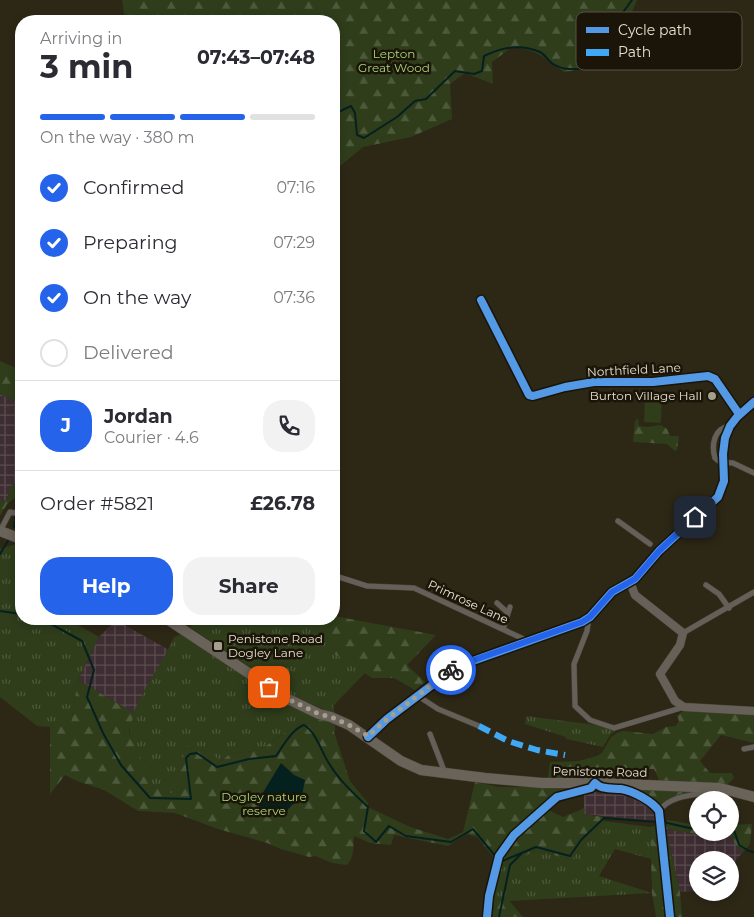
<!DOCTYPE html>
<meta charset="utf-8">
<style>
:root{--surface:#fff;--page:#f2f2f3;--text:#2b2b33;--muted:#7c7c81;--line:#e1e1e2;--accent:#2563eb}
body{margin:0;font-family:Montserrat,sans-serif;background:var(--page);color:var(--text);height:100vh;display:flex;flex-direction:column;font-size:19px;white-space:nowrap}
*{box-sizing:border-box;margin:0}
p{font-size:16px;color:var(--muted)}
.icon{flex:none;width:28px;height:28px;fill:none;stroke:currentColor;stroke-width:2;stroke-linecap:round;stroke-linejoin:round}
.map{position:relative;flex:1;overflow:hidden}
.drawer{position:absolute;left:15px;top:15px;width:325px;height:610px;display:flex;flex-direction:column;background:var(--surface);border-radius:20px;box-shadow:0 2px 8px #0003}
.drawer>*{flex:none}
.buttons{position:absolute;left:689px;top:791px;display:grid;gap:10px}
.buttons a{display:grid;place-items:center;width:50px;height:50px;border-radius:50%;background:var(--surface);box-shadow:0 2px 8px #0003;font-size:25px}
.pin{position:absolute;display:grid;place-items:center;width:42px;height:42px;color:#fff;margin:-21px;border-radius:10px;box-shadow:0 2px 8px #0006}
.courier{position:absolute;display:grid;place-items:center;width:50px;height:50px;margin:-25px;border:4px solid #2563eb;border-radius:50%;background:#fff;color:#222;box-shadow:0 1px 6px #0007}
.summary em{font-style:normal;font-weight:700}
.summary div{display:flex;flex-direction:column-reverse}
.summary{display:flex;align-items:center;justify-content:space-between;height:85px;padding:0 25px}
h1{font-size:32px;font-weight:700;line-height:38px}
.bar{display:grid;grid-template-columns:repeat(4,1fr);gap:8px 5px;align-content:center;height:60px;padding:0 25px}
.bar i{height:6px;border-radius:4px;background:var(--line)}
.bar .active{background:var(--accent)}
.bar p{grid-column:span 4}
.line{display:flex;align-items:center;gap:12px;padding:0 25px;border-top:1px solid var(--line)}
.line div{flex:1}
.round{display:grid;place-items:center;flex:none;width:52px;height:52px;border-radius:20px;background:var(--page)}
ol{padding:0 25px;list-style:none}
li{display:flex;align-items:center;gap:15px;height:55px}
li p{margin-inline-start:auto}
li .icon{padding:5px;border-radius:50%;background:var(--accent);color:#fff;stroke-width:4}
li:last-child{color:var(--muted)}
li i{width:28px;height:28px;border:2px solid var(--line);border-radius:50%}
.action{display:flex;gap:10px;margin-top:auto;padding:10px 25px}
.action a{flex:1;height:58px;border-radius:20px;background:var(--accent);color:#fff;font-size:20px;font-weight:700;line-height:58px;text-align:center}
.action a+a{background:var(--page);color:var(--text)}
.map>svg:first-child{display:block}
.industrial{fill:url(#industrial-grid)}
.grass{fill:url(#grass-tufts)}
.forest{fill:url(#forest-firs)}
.pitch{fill:#2f3d1b}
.water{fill:#042120}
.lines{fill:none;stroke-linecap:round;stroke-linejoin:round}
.stream{stroke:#042120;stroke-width:2}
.street-casing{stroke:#494435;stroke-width:6}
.secondary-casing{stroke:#494435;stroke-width:9}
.highway-casing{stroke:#494435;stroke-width:11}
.street{stroke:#645f59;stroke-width:5}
.secondary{stroke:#666058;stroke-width:8}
.highway{stroke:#6a635a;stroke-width:10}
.quiet{stroke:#3fa9f5;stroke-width:6;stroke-dasharray:12 6;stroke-linecap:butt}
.cycleway-casing{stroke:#1a1508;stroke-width:11}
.cycleway{stroke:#5399e6;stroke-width:8}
.done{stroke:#a59f8d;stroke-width:5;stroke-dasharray:0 9}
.route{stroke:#2563eb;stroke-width:6}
.poi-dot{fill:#a59f8d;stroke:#1a1508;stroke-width:2}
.labels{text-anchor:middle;stroke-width:5;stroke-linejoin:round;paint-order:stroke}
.park-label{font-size:12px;fill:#a7d579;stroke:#1a1508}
.street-label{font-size:12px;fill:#e5dfcd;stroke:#1a1508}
.poi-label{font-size:12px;fill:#e5dfcd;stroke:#1a1508;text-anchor:end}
.key{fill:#1a1508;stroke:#575243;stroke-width:1}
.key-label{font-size:14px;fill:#e5dfcd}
</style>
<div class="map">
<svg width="754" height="917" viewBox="0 0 754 917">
<defs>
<pattern id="industrial-grid" width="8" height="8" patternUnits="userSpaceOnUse" patternTransform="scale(1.25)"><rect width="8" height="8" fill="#3e2e33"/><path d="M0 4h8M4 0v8" fill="none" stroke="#5a4c4f"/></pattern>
<pattern id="grass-tufts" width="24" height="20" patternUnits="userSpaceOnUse" patternTransform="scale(1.25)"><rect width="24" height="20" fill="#2f3d1b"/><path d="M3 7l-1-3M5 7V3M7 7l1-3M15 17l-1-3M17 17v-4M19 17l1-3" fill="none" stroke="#4d593b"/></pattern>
<pattern id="forest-firs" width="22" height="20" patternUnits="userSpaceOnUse" patternTransform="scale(1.25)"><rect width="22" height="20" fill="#2f3d1b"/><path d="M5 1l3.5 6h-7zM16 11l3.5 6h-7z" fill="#4d593b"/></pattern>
</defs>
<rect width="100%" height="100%" fill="#2d2716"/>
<path class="industrial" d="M0,394L21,404V478L11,487L6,501L0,500Z
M116,620L169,650L148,684L134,713L78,680L99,637Z
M584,791L606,793L624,792L652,807L659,822L584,814Z
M666,829L702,835L730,832L737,847L744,851L730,867V860H698L697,891L680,892Z"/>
<path class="grass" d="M20,543L21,544V619H81L78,625L99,637L78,680L71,724L50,727L37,726L0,697V549Z
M198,619H306L325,636L334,653L365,673L333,706L335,715L290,694L190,627Z
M184,633L318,717L311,724L303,723L296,725L260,750L230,754L175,795L153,787C149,777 129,737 130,730C130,705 164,663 174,637Z
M526,716L620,728L610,735L603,747L566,739V737L525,724Z
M604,821L650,827L651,859L615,849L599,876L652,893L510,901C504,897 497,900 491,902L502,865L520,859L536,850L571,860Z"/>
<path class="forest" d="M122,0H637C630,16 618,52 602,61C590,67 577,70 564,72C544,57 537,50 512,47L492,62L493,84L465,73L450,84L452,119L411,137L363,147L334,171V21H125Z
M0,361L21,370V404L0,394Z
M638,418L639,426L647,427L661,425L667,429L670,436H679L677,450L675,451L667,444L633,442L635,421Z
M21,478V493L7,504L0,516V500L6,501L11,486Z
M334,616L436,635L407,665L425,682L415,690L394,678H372L333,653L325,636L306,619H334Z
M78,680L134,713L129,731L153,787L174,794L186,746H200L221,761L230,754L260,750L296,725L303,723L311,724L318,717L336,722L334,732L350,781L368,803V807L410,827L448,839L463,832L475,782L499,787H578L554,794L512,833L493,857L477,837L466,834L448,846L394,835L391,845L370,843L354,836C353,847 355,856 347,865L332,863L315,856L309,857L281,849L267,843L218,829L175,813L138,811L104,790L77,781L65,775L50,794V727L71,723Z
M684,710L754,714V743L721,735L700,761L710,773H732L734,778L726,786L660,782L654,769L581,768L584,780L548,777L550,762L579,761L597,756L602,753L611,737L619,732L624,731L653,734L666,727L676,726L679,721L677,716Z
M629,788L700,791L680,794L659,806Z
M585,808L584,814L603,817L604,821L571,860L536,850L520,859L502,865C507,841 529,826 546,809L563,817Z
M667,820L697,825L698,832L716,833L702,835L666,829L680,892L682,917H675L666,829Z
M752,824L750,844L744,851C734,846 730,836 730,825Z
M656,826L665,917H656L652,893L650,827Z
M508,899L523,917H488L491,902L497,900Z"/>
<path class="pitch" d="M645,393L662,394L661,423L644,422Z"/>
<path class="water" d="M281,763L294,775L305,780L301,800L292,805L281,817L259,811V799Z"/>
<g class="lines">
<path class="stream" d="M334,114L351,106L355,113L357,135L364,138L397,117L415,101L426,99L455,71L474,74L482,71L484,56C502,47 522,44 540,52C546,55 549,63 555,65C563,70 573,69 582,69L632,0
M16,510L21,477
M14,527L16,514
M0,554L9,539
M0,611L21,614
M42,619L82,641L94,670L87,697L103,733L121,765L150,798L191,799L186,758L190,754L197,753L217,767L249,759L276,756C283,746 292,729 304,725C317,733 321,752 330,765C340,781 354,794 368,807L364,831L376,842L389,826L406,836L451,842L473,829L500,862L536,847L570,856L581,840L604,818L658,822
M663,822L698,830
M730,827L734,830L739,845L749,851L754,852
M499,917L510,865L522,853"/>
<defs>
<path id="street" d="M481,300L529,395L533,396L565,387L594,382H653L708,376L715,379L739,414
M730,426C714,428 711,445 715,458L720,462L733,463L754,473
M618,521L650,544
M0,531L10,512L14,513L21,510
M339,577L367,586L414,588L528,641
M706,585L719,594L729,608
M497,603L508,613
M589,617L587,631L574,664L575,706L590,720L614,728L684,707
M503,629L510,607
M683,633L754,592
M418,696L438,709L479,726
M430,734L445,773
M744,749L754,747
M659,811C670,795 694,795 712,792L715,790
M487,917L489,896L499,856L514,835L557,797L591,788L593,785"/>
<path id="secondary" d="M630,582L635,595L683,633L680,645L660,674L675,701L684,707L754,711
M368,737L387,719L456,667L582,622L590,617L612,592L635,579L659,551L718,497L724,481L723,454L725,438L730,426L737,417L754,402
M598,786L628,791L653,805L659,811L670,917"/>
<path id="highway" d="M0,531L21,539
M167,619L286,698L319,714L331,717L349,725L401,761L421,770L485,778L542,783H595L720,788L754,797"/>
</defs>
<use href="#street" class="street-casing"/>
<use href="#secondary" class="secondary-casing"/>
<use href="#highway" class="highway-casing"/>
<use href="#street" class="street"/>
<use href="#secondary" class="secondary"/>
<use href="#highway" class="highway"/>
<path class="quiet" d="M479,726L508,741L537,750L565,755"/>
<defs>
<path id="cycleway" d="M481,300L529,395L533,396L565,387L594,382H653L708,376L715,379L739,414
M368,737L387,719L456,667L582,622L590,617L612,592L635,579L659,551L718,497L724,481L723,454L725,438L730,426L737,417L754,402
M487,917L489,896L499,856L514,835L557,797L591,788L595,783C602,790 611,788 621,789C633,791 652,801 659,811L670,917"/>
</defs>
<use href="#cycleway" class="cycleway-casing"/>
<use href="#cycleway" class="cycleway"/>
</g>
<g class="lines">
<path class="done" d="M269,687L286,698L319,714L331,717L349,725L368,736L387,719L451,670"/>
<path class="route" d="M451,670L463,664L582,622L590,617L612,592L635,579L659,551L695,517"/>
</g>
<g class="poi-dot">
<circle cx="712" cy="396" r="5"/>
<rect x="213" y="641" width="10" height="10" rx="2.5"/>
</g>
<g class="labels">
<g class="park-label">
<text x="394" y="58">Lepton<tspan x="394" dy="14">Great Wood</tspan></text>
<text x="264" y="801">Dogley nature<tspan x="264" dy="14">reserve</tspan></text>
</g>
<g class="street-label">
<text transform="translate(634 370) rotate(-3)" y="4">Northfield Lane</text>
<text transform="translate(468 602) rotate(25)" y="4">Primrose Lane</text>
<text transform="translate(600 772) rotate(1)" y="4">Penistone Road</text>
</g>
<g class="poi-label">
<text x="702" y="400">Burton Village Hall</text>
<text x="228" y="643" text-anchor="start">Penistone Road<tspan x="228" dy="14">Dogley Lane</tspan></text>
</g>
</g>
<rect x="576" y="12" width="166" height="58" rx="8" class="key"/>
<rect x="586" y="27" width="23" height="6" fill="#5399e6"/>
<rect x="586" y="49" width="23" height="7" fill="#3fa9f5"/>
<g class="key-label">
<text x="618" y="35">Cycle path</text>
<text x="618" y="57">Path</text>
</g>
</svg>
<div class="buttons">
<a><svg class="icon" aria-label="locate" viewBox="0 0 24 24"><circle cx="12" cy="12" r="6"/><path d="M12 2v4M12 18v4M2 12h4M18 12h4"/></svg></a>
<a><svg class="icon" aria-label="layers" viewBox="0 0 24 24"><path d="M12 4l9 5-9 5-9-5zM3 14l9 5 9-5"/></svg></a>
</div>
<div class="pin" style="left:269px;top:687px;background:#ea580c"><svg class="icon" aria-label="bag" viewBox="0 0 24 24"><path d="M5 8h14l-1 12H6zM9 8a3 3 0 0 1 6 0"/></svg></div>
<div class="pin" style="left:695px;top:517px;background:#1f2937"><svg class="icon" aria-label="home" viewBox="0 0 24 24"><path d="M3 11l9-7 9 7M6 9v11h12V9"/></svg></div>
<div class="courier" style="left:451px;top:670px"><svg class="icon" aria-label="bike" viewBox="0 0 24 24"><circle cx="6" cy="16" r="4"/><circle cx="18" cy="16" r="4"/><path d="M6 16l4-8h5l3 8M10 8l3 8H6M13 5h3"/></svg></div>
<section class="drawer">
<div class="summary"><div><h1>3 min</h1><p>Arriving in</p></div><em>07:43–07:48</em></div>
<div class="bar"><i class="active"></i><i class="active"></i><i class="active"></i><i></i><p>On the way · 380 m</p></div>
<ol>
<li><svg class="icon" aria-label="check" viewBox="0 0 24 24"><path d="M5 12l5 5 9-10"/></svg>Confirmed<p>07:16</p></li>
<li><svg class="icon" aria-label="check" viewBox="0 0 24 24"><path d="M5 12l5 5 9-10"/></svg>Preparing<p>07:29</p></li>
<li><svg class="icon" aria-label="check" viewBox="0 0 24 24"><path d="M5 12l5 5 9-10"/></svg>On the way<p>07:36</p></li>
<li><i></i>Delivered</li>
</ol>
<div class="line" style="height:90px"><b class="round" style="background:var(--accent);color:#fff">J</b><div><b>Jordan</b><p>Courier · 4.6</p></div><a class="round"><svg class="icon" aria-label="phone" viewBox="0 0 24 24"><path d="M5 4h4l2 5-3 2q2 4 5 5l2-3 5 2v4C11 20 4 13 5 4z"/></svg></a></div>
<div class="line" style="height:65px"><div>Order #5821</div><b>£26.78</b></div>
<div class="action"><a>Help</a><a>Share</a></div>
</section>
</div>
